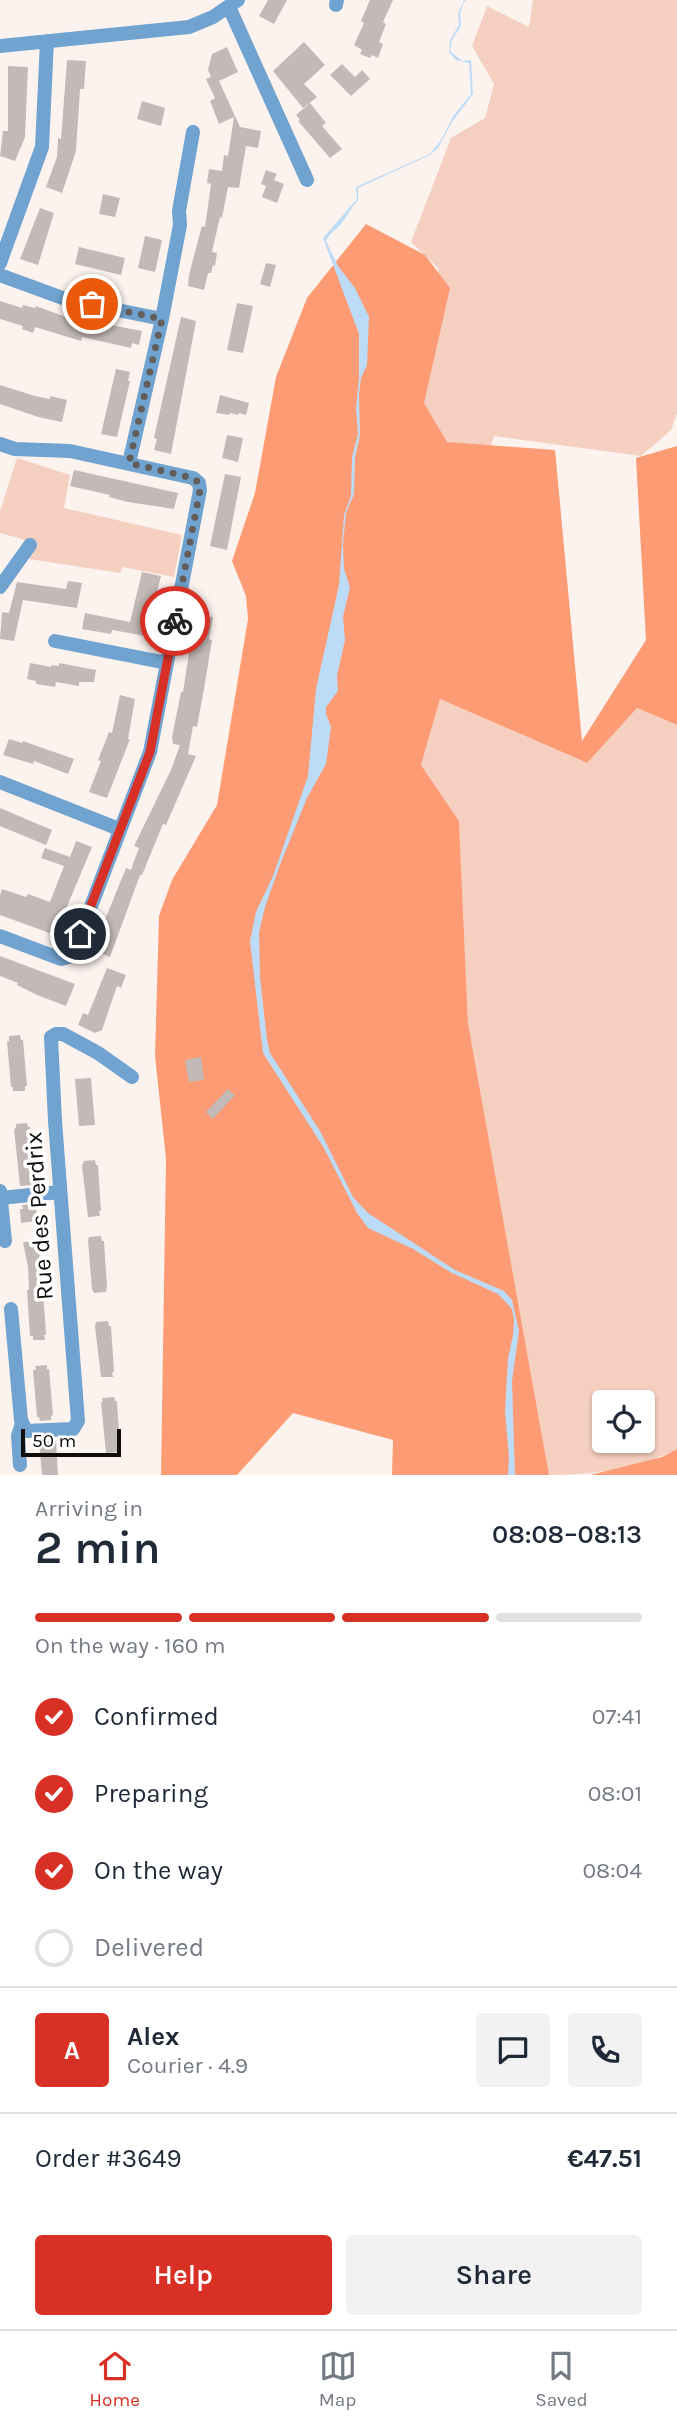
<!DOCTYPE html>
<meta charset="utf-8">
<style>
:root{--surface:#fff;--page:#f2f2f3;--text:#1f2937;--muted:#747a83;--line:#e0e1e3;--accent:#d93025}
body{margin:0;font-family:Karla,sans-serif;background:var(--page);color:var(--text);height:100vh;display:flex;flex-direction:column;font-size:26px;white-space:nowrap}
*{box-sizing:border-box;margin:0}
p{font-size:23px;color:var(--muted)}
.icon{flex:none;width:38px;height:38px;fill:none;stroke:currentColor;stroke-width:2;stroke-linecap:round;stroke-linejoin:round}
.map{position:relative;height:1475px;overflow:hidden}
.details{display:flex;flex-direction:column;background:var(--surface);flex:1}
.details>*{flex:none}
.tools{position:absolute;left:592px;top:1390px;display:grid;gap:14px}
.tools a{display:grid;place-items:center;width:63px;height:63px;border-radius:7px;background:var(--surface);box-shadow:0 2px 5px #0004;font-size:35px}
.scale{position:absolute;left:21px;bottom:18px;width:100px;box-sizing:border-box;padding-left:7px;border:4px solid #100d0b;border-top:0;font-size:19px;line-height:24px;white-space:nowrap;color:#100d0b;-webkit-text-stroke:5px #fff;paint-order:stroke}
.pin{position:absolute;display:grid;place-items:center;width:60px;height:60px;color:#fff;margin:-30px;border:4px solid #fff;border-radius:50%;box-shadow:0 2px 7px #0007}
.courier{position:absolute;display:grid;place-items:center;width:70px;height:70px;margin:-35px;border:5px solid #d93025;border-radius:50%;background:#fff;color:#222;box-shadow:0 2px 9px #0007}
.headline em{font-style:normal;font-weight:600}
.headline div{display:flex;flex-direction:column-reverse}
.headline{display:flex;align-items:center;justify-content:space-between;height:119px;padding:0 35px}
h1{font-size:46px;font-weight:600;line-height:52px}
.bar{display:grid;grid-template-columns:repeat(4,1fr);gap:10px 7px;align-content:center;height:84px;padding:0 35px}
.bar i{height:9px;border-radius:5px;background:var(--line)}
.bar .current{background:var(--accent)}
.bar p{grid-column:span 4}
.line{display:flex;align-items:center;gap:18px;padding:0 35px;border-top:2px solid var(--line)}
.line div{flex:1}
.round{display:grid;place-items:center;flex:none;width:74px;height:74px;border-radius:7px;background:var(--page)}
ol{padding:0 35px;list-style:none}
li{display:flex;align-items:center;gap:21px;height:77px}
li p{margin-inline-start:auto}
li .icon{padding:7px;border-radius:50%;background:var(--accent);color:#fff;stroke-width:4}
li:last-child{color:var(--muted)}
li i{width:38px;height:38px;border:4px solid var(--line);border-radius:50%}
.cta{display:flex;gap:14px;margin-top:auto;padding:14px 35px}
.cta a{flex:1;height:80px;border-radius:7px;background:var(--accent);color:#fff;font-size:28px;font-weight:600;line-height:80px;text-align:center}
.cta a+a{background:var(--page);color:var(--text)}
.dock{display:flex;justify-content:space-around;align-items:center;height:98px;border-top:2px solid var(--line);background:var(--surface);font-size:19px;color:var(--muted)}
.dock a{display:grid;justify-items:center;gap:4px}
.dock .current{color:var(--accent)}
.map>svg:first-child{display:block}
.green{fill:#f5cfc0;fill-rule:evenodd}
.forest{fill:#fc9b74}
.water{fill:#bcdbf7}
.building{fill:#c3bab7}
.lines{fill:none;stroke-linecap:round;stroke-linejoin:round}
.minor{stroke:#70a3cf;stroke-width:14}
.done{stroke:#635e5b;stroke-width:7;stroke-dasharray:0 12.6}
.route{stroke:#d93025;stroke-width:9}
.labels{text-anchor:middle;stroke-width:7;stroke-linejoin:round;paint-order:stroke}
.street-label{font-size:24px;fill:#100d0b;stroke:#fff}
</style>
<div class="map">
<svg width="677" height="1475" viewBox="0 0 677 1475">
<rect width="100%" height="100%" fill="#fcf3ef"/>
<path class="green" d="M533,0H677V413L671,430L641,456L494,436L488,455L396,426L439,269L411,242L451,138L485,118L494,84L472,46L487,6L529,27Z
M17,458L70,475L64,508L182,535L174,577L123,567L120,573L29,559L36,543L0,533V511Z
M440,699L586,763L637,708L677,725V1449C639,1469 592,1475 549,1475L468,1023L459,821L421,765ZM604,1402H642V1440H604Z"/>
<path class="forest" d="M366,224L425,255L450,288L424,403L447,442L555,450L582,741L646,640L636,458L677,446V725L637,708L587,763L440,699L421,765L459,821L468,1023L549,1475H392L393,1440L293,1413L237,1475H161L166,1159L155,1056L159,916L172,880L217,805L248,619L246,596L232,561L255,493L276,377L307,298Z
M677,1449V1475H590L662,1457Z"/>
<path class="water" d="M464,0H466L463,4L460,13L461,26L452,40L450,51L462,61L471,60L473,94L452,122L438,148L430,155L358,188V200C351,208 347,216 341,224C335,231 329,233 326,241L338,266L355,288L369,317L367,365L361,378L359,394L360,435L355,458L354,494L346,513L343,544L344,569L350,587L343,617L345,640L337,676L338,691L326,707V714L331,727L326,764L307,798L281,862L265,907L259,932L260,977L267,1040L270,1053L320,1131L353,1197L368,1213L455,1270L504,1291L512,1300L519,1331L512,1381L515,1475H508L509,1458L505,1411L508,1359L513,1335L514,1320L512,1309L498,1294L452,1273L413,1249L368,1228L357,1213L324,1148L263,1053L250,941L256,912L273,876L308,776L316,689L339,585L344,515L351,496L352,457L358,434L356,408L359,378V334L323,238L357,199L356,187L430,154L441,140L454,115L471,94L469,63L456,60L449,52L450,40L459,25L458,13Z"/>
<path class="building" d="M268,0H287L274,24L259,16Z
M370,0H393L383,22L386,24L379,42L383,44L378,58L372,55L370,58L360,54L362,50L354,45L364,23L361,21Z
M304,42L325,65L304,84L317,97L303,108L273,71Z
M227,47L238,72L219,81L240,127L261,131L258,148L246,146L239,188L228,187L222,218L220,217L212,252L217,253L215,266L213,265L211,273H208L204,290L188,286L189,275L200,233L202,226L205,227L211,184L207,183L209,169L222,171L224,155L228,156L234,117L219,124L210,101L215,98L206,79L211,77L208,70L212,54Z
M67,60L86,61L84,89H80L76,151L62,193L46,187L57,157L58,138L61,139Z
M342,64L355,77L362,70L370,79L351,96L330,75Z
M8,66L28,67L25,137L15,161L0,156L3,131H8Z
M142,101L165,108L161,126L137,119Z
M310,103L326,123L322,126L342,149L330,158L298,121L300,120L296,115Z
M266,170L277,174L274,180L284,184L277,203L262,197L266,186L261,184Z
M103,194L120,198L115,217L99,214Z
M40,208L54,213L38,265L20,259Z
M145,236L162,240L155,272L138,268Z
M79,247L125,258L121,275L75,264Z
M266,263L276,265L270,287L260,284Z
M0,301L22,308L23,305L35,308L36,306L63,316L142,331L139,345L132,343L131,348L82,337L81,341L35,327L33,333L22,329L23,326L0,319Z
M237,303L253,306L243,353L227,350Z
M181,317L196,321L171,454L154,450L157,439L154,438Z
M116,369L130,372L128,381H130L117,437L101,434Z
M0,385L35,396L50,399V396L67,400L62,422L38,417L0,404Z
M220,395L249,403L246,415L239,413L238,415L230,413L229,415L216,413Z
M227,435L243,438L238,462L222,458Z
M74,470L178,493L174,509L128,502L109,497L110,495L70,486Z
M225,474L241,477L227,550L210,546Z
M142,572L161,576L146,636L112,630L111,634L82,629L85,613L130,622Z
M68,581L82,583L77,608L23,600L14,641L0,639L2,612L9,613L17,582L66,589Z
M195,614L213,617L209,639L212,640L205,683L197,727L193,726L188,754L196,756L166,825L163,824L142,875H140L110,957L94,950L96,942L126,868L131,870L134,861L139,848L134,846L171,770L180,745L173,744L172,737L181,692H183Z
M30,663L51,667V665L59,666V663L96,670L94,682H79V686L56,682L55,687L36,684V681L27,679Z
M120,695L135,699L128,739H130L107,798L89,792L101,761L98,760L109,732L112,733Z
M9,739L22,743L23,741L74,759L68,774L34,761L33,764L3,755Z
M0,808L52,830L46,845L0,826Z
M76,841L92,847L55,935L0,915V895L2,889L26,897L28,894L50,902L64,866L41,858L45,848L70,857Z
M0,956L75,984L66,1006L37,995L17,985L18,983L0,976Z
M107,968L126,975L121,988L117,986L102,1030L95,1033L78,1025L83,1013L88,1015Z
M20,1035L21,1040H23L27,1086H25V1091H13V1087H11L7,1041H9V1036Z
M201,1057L204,1080L189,1082L185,1060Z
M91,1078L95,1125L79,1126L75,1079Z
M228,1089L235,1095L213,1119L206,1112Z
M27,1123L28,1127H30L32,1185L20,1186L14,1129L16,1128V1124Z
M95,1160L96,1165H98L101,1211H99L100,1216L88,1217L82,1166L84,1161Z
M34,1204V1208L36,1207L37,1221L21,1223L20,1209H23L22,1205Z
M101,1236L102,1241H104L107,1287L106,1292L94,1293L92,1289L88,1241L89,1237Z
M39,1241L40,1254L37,1266L40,1289H43L46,1335H44L45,1340H33V1336H30L27,1290H29L28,1267L23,1242Z
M108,1321L109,1326H111L114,1372H112L113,1377H101L95,1327L96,1322Z
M47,1365V1369H49L53,1415L51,1416V1420L40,1421L39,1417H37L33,1370H36L35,1366Z
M114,1397L115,1401H117L120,1448L119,1452L106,1453L101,1402H103L102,1398Z
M56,1441L58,1475H42L39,1442Z"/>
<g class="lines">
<path class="minor" d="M336,5L337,0
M229,7L307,180
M0,46L189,27L213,17L238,0
M0,263L42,147L47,41
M0,275L68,300L162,319
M0,444L15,449L70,451L193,478L199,483L200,490L150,752L72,956L61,959L0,936
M129,463L162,319L180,225L179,211L193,132
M0,587L30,545
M55,641L167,663
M0,782L119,829
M0,1191L5,1241
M0,1198L60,1192
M11,1309L21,1420L26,1431L73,1429L78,1421L55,1121L51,1037L56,1034H63L98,1053L132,1077
M20,1465L18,1436L22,1423"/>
</g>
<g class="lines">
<path class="done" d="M92,304L162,319L129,463L193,478L199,483L200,490L175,621"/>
<path class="route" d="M80,934L150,752L175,621"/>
</g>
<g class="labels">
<g class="street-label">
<text transform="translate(39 1216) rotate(-94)" y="8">Rue des Perdrix</text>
</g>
</g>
</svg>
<div class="tools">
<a><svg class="icon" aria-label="locate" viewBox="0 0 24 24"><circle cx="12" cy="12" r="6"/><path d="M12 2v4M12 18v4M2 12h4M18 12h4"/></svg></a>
</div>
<div class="scale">50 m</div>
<div class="pin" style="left:92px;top:304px;background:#ea580c"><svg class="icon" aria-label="bag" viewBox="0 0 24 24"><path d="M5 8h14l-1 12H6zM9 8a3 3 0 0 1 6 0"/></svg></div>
<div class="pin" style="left:80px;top:934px;background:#1f2937"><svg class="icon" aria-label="home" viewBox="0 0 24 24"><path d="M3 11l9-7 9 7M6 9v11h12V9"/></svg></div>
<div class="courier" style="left:175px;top:621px"><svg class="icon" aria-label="bike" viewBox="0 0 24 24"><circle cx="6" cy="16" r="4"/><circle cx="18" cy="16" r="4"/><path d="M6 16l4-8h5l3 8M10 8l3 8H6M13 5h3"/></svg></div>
</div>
<section class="details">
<div class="headline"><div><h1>2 min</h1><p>Arriving in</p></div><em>08:08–08:13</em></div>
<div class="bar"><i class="current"></i><i class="current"></i><i class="current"></i><i></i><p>On the way · 160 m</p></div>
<ol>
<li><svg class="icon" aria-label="check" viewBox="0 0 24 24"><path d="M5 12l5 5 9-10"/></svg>Confirmed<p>07:41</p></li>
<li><svg class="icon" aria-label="check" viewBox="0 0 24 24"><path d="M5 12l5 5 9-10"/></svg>Preparing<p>08:01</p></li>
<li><svg class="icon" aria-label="check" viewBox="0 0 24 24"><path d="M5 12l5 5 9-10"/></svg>On the way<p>08:04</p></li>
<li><i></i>Delivered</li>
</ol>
<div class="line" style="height:126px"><b class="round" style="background:var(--accent);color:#fff">A</b><div><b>Alex</b><p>Courier · 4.9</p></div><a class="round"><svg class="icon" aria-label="chat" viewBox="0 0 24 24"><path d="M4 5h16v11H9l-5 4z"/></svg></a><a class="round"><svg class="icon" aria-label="phone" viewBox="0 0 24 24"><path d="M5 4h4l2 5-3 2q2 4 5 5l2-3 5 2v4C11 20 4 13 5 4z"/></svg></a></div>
<div class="line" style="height:91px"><div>Order #3649</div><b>€47.51</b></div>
<div class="cta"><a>Help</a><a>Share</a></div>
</section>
<nav class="dock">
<a class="current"><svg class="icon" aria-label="home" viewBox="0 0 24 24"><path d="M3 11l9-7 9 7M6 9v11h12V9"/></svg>Home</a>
<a><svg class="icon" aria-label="map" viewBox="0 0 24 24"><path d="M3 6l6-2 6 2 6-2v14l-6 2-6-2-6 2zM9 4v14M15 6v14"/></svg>Map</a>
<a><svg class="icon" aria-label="saved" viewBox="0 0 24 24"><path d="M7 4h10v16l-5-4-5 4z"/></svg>Saved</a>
</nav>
